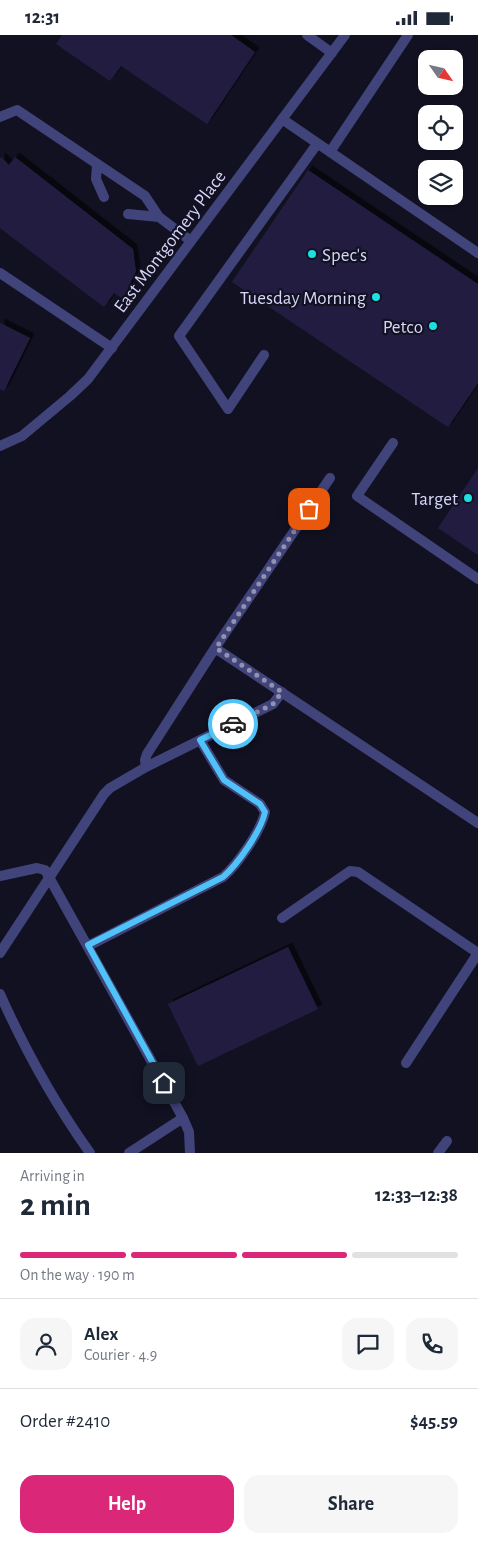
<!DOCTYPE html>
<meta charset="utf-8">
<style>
:root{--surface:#fff;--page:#f6f6f7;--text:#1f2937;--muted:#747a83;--line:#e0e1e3;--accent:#db2777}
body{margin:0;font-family:"Alegreya Sans",sans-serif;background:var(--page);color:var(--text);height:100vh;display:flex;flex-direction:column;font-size:19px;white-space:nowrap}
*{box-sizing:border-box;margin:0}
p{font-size:16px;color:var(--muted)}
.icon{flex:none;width:28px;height:28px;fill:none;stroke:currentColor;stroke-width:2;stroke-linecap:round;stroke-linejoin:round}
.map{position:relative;height:1118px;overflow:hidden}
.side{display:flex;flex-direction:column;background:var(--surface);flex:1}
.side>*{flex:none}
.needle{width:32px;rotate:124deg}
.controls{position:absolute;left:418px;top:15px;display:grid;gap:10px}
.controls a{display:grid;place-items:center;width:45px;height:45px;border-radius:10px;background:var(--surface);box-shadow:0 1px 4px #0004;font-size:25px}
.pin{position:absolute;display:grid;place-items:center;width:42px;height:42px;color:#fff;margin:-21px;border-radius:10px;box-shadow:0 2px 8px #0006}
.courier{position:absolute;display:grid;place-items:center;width:50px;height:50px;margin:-25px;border:4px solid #4fc3f7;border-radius:50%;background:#fff;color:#222;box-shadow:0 1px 6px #0007}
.headline em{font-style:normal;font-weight:600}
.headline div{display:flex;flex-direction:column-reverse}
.headline{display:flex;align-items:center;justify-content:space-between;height:85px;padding:0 20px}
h1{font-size:32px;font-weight:600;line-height:38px}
.bar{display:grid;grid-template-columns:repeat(4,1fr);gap:8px 5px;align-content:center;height:60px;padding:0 20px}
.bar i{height:6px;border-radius:4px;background:var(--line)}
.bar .current{background:var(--accent)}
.bar p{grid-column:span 4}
.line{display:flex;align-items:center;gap:12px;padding:0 20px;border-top:1px solid var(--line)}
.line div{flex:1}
.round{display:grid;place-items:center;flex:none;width:52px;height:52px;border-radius:15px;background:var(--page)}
.action{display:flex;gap:10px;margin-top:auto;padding:10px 20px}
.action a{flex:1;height:58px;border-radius:15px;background:var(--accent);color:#fff;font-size:20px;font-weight:600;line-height:58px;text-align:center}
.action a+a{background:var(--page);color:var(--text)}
.status{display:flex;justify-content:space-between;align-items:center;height:35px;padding:0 25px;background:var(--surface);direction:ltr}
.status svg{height:14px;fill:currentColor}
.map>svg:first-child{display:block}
.building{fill:#231f41;filter:url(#shadow)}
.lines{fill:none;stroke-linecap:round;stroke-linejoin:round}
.service{stroke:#41447b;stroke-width:10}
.minor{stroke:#41447b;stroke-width:10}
.tertiary{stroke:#41447b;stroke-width:10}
.done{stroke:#9291ae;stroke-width:5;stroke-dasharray:0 9}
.route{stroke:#4fc3f7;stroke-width:6}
.poi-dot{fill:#1cdfe1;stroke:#121122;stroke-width:2}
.labels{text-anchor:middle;stroke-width:4.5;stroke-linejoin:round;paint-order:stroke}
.street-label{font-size:19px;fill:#d7d6fa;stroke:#121122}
.poi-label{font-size:19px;fill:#d7d6fa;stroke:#121122;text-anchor:end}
</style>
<div class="status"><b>12:31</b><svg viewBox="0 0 49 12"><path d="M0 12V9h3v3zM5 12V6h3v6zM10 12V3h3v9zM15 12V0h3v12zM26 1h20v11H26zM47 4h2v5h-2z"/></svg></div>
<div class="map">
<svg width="478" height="1118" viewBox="0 0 478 1118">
<defs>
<filter id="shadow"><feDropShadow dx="4.5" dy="-4.5" stdDeviation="0" flood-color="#0009"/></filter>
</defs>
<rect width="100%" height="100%" fill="#121122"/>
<path class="building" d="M62,0H231L255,17L207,89L121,31L110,46L56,9Z
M1,122L9,130L15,122L133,214L136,236L123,264L114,258L104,272L0,193V124Z
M308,135L478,249V348L448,392L232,247Z
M0,288L30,303L4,356L0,354Z
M478,433V520L438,493Z
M288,912L318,974L198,1031L168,969Z"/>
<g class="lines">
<path class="service" d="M0,82L17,75L145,161L159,182L191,206
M282,84L478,218
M330,117L408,0
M97,130L96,144L104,162
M128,179L159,182
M0,238L112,313
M264,320L228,374L179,301L317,109
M393,408L357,461L478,544
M215,613L330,443
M146,732L273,669L282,657
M0,841L37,833L45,835L183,1083L129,1118
M282,883L350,836L358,837L478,918
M88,911L223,842C238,829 261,796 265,777L260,769L224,745L200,705
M0,918L104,759L110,753L146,732L145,725L147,719L215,613L478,788
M406,1028L478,918
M183,1083L189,1097L190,1118
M438,1118L447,1106"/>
<path class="minor" d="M307,0L332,18
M0,411L22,401L70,361L88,344L345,0"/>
<path class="tertiary" d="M0,959C26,1017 53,1066 90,1118"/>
</g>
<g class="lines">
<path class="done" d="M233,689L273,669L282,657L216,613L309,474"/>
<path class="route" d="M164,1048L88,910L223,842C238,829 261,796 265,777L260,769L224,745L200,705L233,689"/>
</g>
<g class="poi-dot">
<circle cx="312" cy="219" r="5"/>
<circle cx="376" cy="262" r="5"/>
<circle cx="433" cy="291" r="5"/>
<circle cx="468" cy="463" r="5"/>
</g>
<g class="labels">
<g class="street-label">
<text transform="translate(169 206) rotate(-53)" y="7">East Montgomery Place</text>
</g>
<g class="poi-label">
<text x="322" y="226" text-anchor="start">Spec's</text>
<text x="366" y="269">Tuesday Morning</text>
<text x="423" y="298">Petco</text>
<text x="458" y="470">Target</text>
</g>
</g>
</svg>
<div class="controls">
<a><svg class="needle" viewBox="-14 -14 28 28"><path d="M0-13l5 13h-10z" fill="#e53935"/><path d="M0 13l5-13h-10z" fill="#747a83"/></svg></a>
<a><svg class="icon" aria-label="locate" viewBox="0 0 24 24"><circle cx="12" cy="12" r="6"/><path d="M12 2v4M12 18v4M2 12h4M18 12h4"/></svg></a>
<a><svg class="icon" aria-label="layers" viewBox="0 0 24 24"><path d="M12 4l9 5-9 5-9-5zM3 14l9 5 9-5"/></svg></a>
</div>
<div class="pin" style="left:309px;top:474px;background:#ea580c"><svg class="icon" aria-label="bag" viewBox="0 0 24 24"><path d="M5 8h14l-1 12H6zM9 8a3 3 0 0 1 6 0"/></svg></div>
<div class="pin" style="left:164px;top:1048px;background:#1f2937"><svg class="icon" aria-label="home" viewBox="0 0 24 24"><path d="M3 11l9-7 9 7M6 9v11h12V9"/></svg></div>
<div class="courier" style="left:233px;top:689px"><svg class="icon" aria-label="car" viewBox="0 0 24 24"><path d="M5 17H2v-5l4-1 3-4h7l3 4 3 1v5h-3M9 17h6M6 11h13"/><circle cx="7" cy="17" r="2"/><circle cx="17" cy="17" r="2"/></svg></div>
</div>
<section class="side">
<div class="headline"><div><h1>2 min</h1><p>Arriving in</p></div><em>12:33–12:38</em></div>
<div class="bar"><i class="current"></i><i class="current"></i><i class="current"></i><i></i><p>On the way · 190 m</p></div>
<div class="line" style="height:90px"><a class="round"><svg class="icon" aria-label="person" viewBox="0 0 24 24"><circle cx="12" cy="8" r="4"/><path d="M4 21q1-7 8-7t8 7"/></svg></a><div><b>Alex</b><p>Courier · 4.9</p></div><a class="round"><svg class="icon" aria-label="chat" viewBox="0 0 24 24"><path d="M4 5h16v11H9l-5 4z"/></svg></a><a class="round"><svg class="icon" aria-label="phone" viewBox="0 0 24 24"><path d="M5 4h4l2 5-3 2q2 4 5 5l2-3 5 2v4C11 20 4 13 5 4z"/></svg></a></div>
<div class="line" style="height:65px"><div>Order #2410</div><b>$45.59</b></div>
<div class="action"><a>Help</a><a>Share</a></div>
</section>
